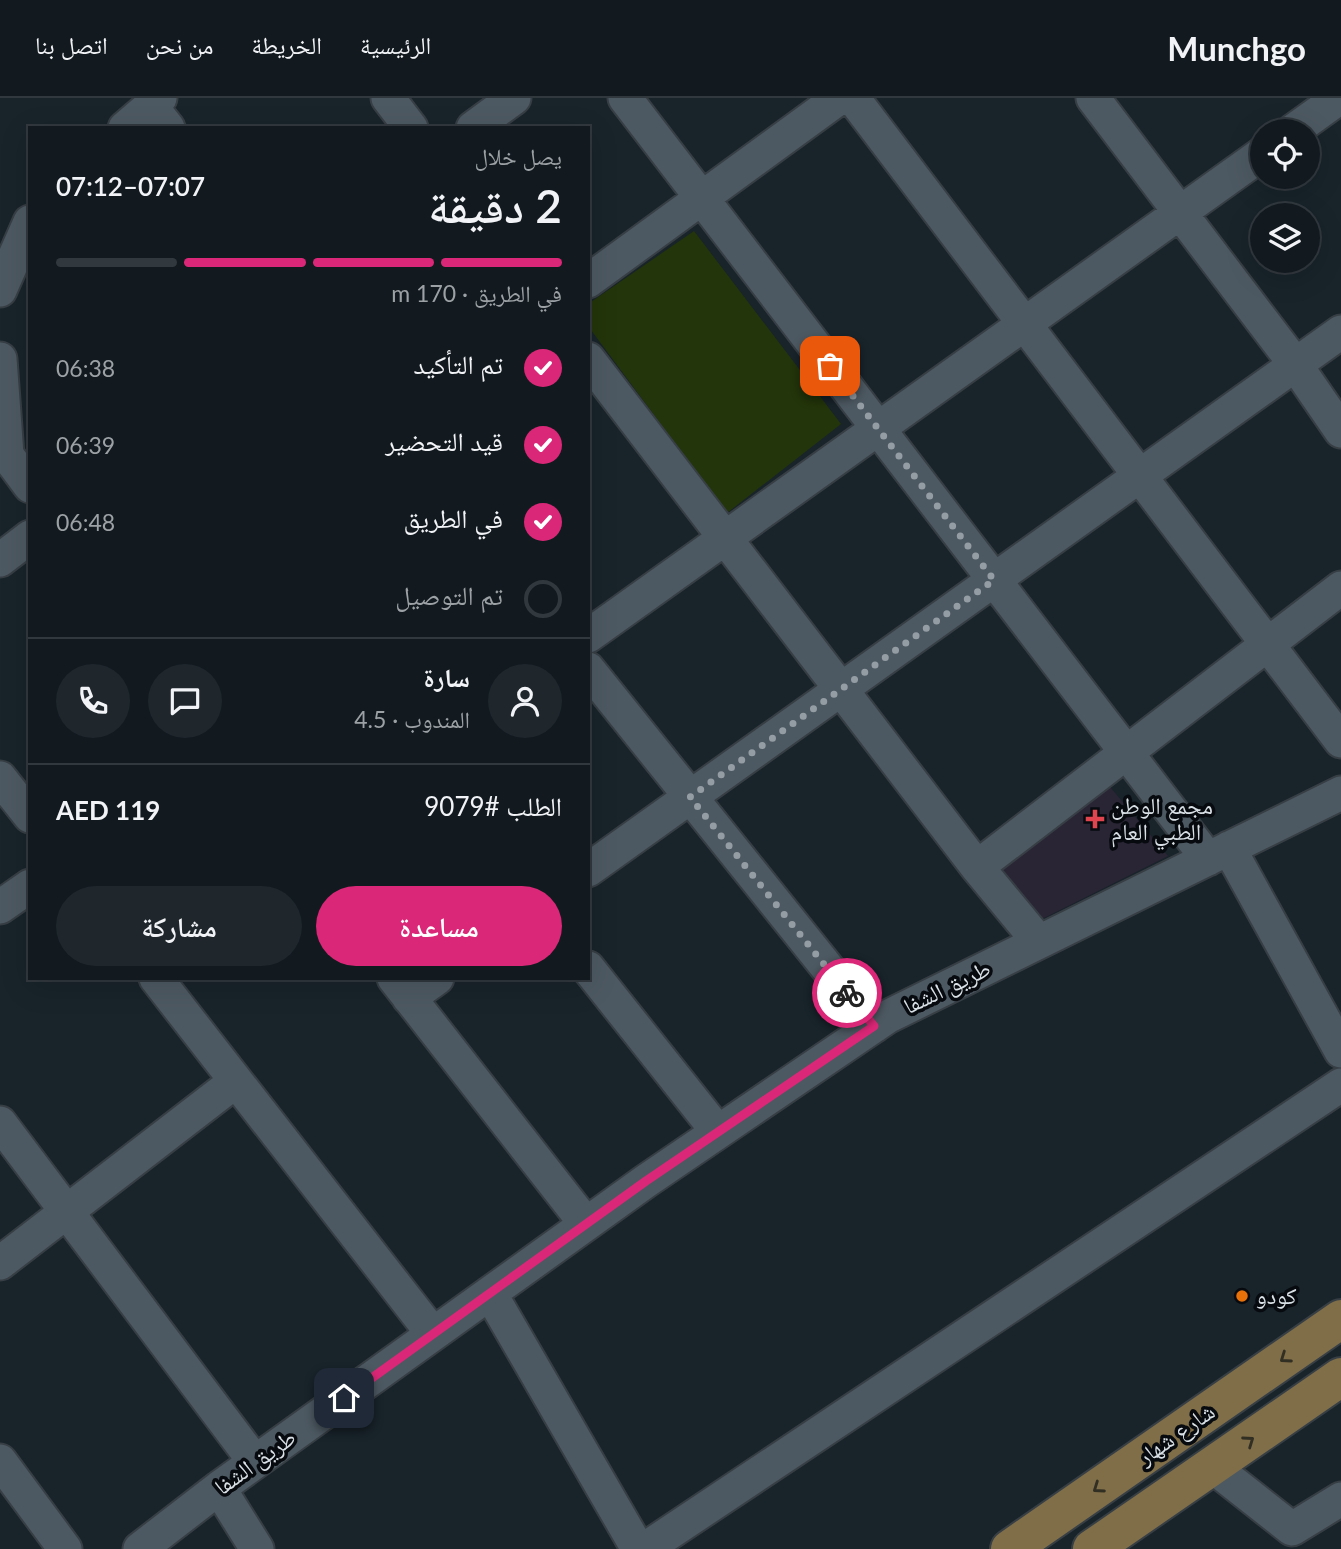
<!DOCTYPE html>
<html lang="ar">
<meta charset="utf-8">
<style>
:root{--surface:#121a20;--page:#1f272d;--text:#f1f3f6;--muted:#9ca1a5;--line:#31383e;--accent:#db2777}
body{margin:0;font-family:Lato,"Noto Naskh Arabic",sans-serif;background:var(--page);color:var(--text);direction:rtl;height:100vh;display:flex;flex-direction:column;font-size:26px;white-space:nowrap}
*{box-sizing:border-box;margin:0}
p{font-size:23px;color:var(--muted)}
.icon{flex:none;width:38px;height:38px;fill:none;stroke:currentColor;stroke-width:2;stroke-linecap:round;stroke-linejoin:round}
.map{position:relative;flex:1;overflow:hidden;direction:ltr}
.panel{position:absolute;left:28px;top:28px;width:562px;height:854px;display:flex;flex-direction:column;background:var(--surface);border-radius:0px;box-shadow:0 7px 28px #0002,0 0 0 2px var(--line);direction:rtl}
.panel>*{flex:none}
.buttons{position:absolute;left:1250px;top:21px;display:grid;gap:14px}
.buttons a{display:grid;place-items:center;width:70px;height:70px;border-radius:50%;background:var(--surface);box-shadow:0 7px 28px #0002,0 0 0 2px var(--line);font-size:35px}
.pin{position:absolute;display:grid;place-items:center;width:60px;height:60px;color:#fff;margin:-30px;border-radius:14px;box-shadow:0 4px 10px #0006}
.courier{position:absolute;display:grid;place-items:center;width:70px;height:70px;margin:-35px;border:5px solid #db2777;border-radius:50%;background:#fff;color:#222;box-shadow:0 2px 9px #0007}
.headline em{font-style:normal;font-weight:600}
.headline div{display:flex;flex-direction:column-reverse}
.headline{display:flex;align-items:center;justify-content:space-between;height:119px;padding:0 28px}
h1{font-size:46px;font-weight:600;line-height:52px}
.bar{display:grid;grid-template-columns:repeat(4,1fr);gap:10px 7px;align-content:center;height:84px;padding:0 28px}
.bar i{height:9px;border-radius:5px;background:var(--line)}
.bar .selected{background:var(--accent)}
.bar p{grid-column:span 4}
.line{display:flex;align-items:center;gap:18px;padding:0 28px;border-top:2px solid var(--line)}
.line div{flex:1}
.round{display:grid;place-items:center;flex:none;width:74px;height:74px;border-radius:37px;background:var(--page)}
ol{padding:0 28px;list-style:none}
li{display:flex;align-items:center;gap:21px;height:77px}
li p{margin-inline-start:auto}
li .icon{padding:7px;border-radius:50%;background:var(--accent);color:#fff;stroke-width:4}
li:last-child{color:var(--muted)}
li i{width:38px;height:38px;border:4px solid var(--line);border-radius:50%}
.cta{display:flex;gap:14px;margin-top:auto;padding:14px 28px}
.cta a{flex:1;height:80px;border-radius:42px;background:var(--accent);color:#fff;font-size:28px;font-weight:600;line-height:80px;text-align:center}
.cta a+a{background:var(--page);color:var(--text)}
header{display:flex;align-items:center;gap:42px;box-sizing:border-box;height:98px;padding:0 35px;background:var(--surface);border-bottom:2px solid var(--line)}
header strong{font-size:33px}
nav{display:flex;gap:38px;margin-inline-start:auto;font-size:24px}
.map>svg:first-child{display:block}
.medical{fill:#2a2535}
.green{fill:#23350a}
.lines{fill:none;stroke-linecap:round;stroke-linejoin:round}
.minor-casing{stroke:#373f45;stroke-width:37}
.major-casing{stroke:#373f45;stroke-width:42}
.minor{stroke:#4d5962;stroke-width:33}
.major{stroke:#806e48;stroke-width:38}
.oneway{stroke:#312e23}
.done{stroke:#959da4;stroke-width:7;stroke-dasharray:0 12.6}
.route{stroke:#db2777;stroke-width:9}
.health-dot{fill:#e0444e;stroke:#070b0f;stroke-width:2.5}
.food-dot{fill:#e8710a;stroke:#070b0f;stroke-width:2.5}
.labels{text-anchor:middle;stroke-width:7;stroke-linejoin:round;paint-order:stroke}
.poi-label{font-size:23px;fill:#d8dfe5;stroke:#070b0f;text-anchor:start}
.street-label{font-size:23px;fill:#d8dfe5;stroke:#070b0f}
</style>
<header>
<strong>Munchgo</strong>
<nav><a>الرئيسية</a><a>الخريطة</a><a>من نحن</a><a>اتصل بنا</a></nav>
</header>
<div class="map">
<svg width="1341" height="1451" viewBox="0 0 1341 1451">
<rect width="100%" height="100%" fill="#18232a"/>
<path class="medical" d="M1105,683L1168,758L1036,824L997,761Z"/>
<path class="green" d="M694,133L841,326L727,415L588,228V206Z"/>
<g class="lines">
<defs>
<path id="minor" d="M388,0L411,30
M625,0L1208,761
M853,0L1341,643
M1093,0L1295,266L1341,333
M150,7L168,30
M125,30L160,0
M473,30L514,0
M1293,33L1339,0
M588,183L839,0
M0,192L30,124
M0,261L7,357L30,388
M588,261L977,769L1039,844
M0,462L30,439
M588,538L1262,56
M588,571L874,928
M0,680L30,718
M1229,750L1341,953
M977,769L1341,490
M588,772L1341,234
M0,809L30,788
M588,870L718,1034
M156,880L433,1236
M394,880L586,1126
M409,900L437,880
M0,1025L255,1364
M0,1165L236,983
M490,1195L638,1451
M0,1363L65,1451
M1212,1368L1292,1431L1341,1401
M219,1390L257,1451
M140,1451L219,1390L646,1083L887,919L1341,695
M645,1451L1341,987"/>
<path id="major" d="M1010,1451L1341,1221
M1092,1451L1341,1279"/>
</defs>
<use href="#minor" class="minor-casing"/>
<use href="#major" class="major-casing"/>
<use href="#minor" class="minor"/>
<use href="#major" class="major"/>
</g>
<defs><path id="oneway-chevron" d="M-2-3.5L2.5 0L-2 3.5" fill="none" stroke-width="1.6" stroke-linecap="round" stroke-linejoin="round" transform="scale(1.75)"/></defs>
<g class="oneway">
<use href="#oneway-chevron" transform="translate(1285 1260) rotate(145)"/>
<use href="#oneway-chevron" transform="translate(1249 1343) rotate(-35)"/>
<use href="#oneway-chevron" transform="translate(1098 1390) rotate(145)"/>
</g>
<g class="lines">
<path class="done" d="M830,268L994,482L690,699L847,895"/>
<path class="route" d="M344,1300L646,1083L874,928L847,895"/>
</g>
<path class="health-dot" d="M1091.5 710.5h7v7h7v7h-7v7h-7v-7h-7v-7h7z"/>
<circle class="food-dot" cx="1242" cy="1198" r="7"/>
<g class="labels">
<g class="poi-label">
<text x="1111" y="716">مجمع الوطن<tspan x="1111" dy="26">الطبي العام</tspan></text>
<text x="1256" y="1206">كودو</text>
</g>
<g class="street-label">
<text transform="translate(947 889) rotate(-26)" y="8">طريق الشفا</text>
<text transform="translate(1176 1336) rotate(-35)" y="8">شارع شهار</text>
<text transform="translate(255 1364) rotate(-36)" y="8">طريق الشفا</text>
</g>
</g>
</svg>
<div class="buttons">
<a><svg class="icon" aria-label="locate" viewBox="0 0 24 24"><circle cx="12" cy="12" r="6"/><path d="M12 2v4M12 18v4M2 12h4M18 12h4"/></svg></a>
<a><svg class="icon" aria-label="layers" viewBox="0 0 24 24"><path d="M12 4l9 5-9 5-9-5zM3 14l9 5 9-5"/></svg></a>
</div>
<div class="pin" style="left:830px;top:268px;background:#ea580c"><svg class="icon" aria-label="bag" viewBox="0 0 24 24"><path d="M5 8h14l-1 12H6zM9 8a3 3 0 0 1 6 0"/></svg></div>
<div class="pin" style="left:344px;top:1300px;background:#1f2937"><svg class="icon" aria-label="home" viewBox="0 0 24 24"><path d="M3 11l9-7 9 7M6 9v11h12V9"/></svg></div>
<div class="courier" style="left:847px;top:895px"><svg class="icon" aria-label="bike" viewBox="0 0 24 24"><circle cx="6" cy="16" r="4"/><circle cx="18" cy="16" r="4"/><path d="M6 16l4-8h5l3 8M10 8l3 8H6M13 5h3"/></svg></div>
<section class="panel">
<div class="headline"><div><h1>2 دقيقة</h1><p>يصل خلال</p></div><em>07:07–07:12</em></div>
<div class="bar"><i class="selected"></i><i class="selected"></i><i class="selected"></i><i></i><p>في الطريق · 170 m</p></div>
<ol>
<li><svg class="icon" aria-label="check" viewBox="0 0 24 24"><path d="M5 12l5 5 9-10"/></svg>تم التأكيد<p>06:38</p></li>
<li><svg class="icon" aria-label="check" viewBox="0 0 24 24"><path d="M5 12l5 5 9-10"/></svg>قيد التحضير<p>06:39</p></li>
<li><svg class="icon" aria-label="check" viewBox="0 0 24 24"><path d="M5 12l5 5 9-10"/></svg>في الطريق<p>06:48</p></li>
<li><i></i>تم التوصيل</li>
</ol>
<div class="line" style="height:126px"><a class="round"><svg class="icon" aria-label="person" viewBox="0 0 24 24"><circle cx="12" cy="8" r="4"/><path d="M4 21q1-7 8-7t8 7"/></svg></a><div><b>سارة</b><p>المندوب · 4.5</p></div><a class="round"><svg class="icon" aria-label="chat" viewBox="0 0 24 24"><path d="M4 5h16v11H9l-5 4z"/></svg></a><a class="round"><svg class="icon" aria-label="phone" viewBox="0 0 24 24"><path d="M5 4h4l2 5-3 2q2 4 5 5l2-3 5 2v4C11 20 4 13 5 4z"/></svg></a></div>
<div class="line" style="height:91px"><div>الطلب #9079</div><b>AED 119</b></div>
<div class="cta"><a>مساعدة</a><a>مشاركة</a></div>
</section>
</div>
